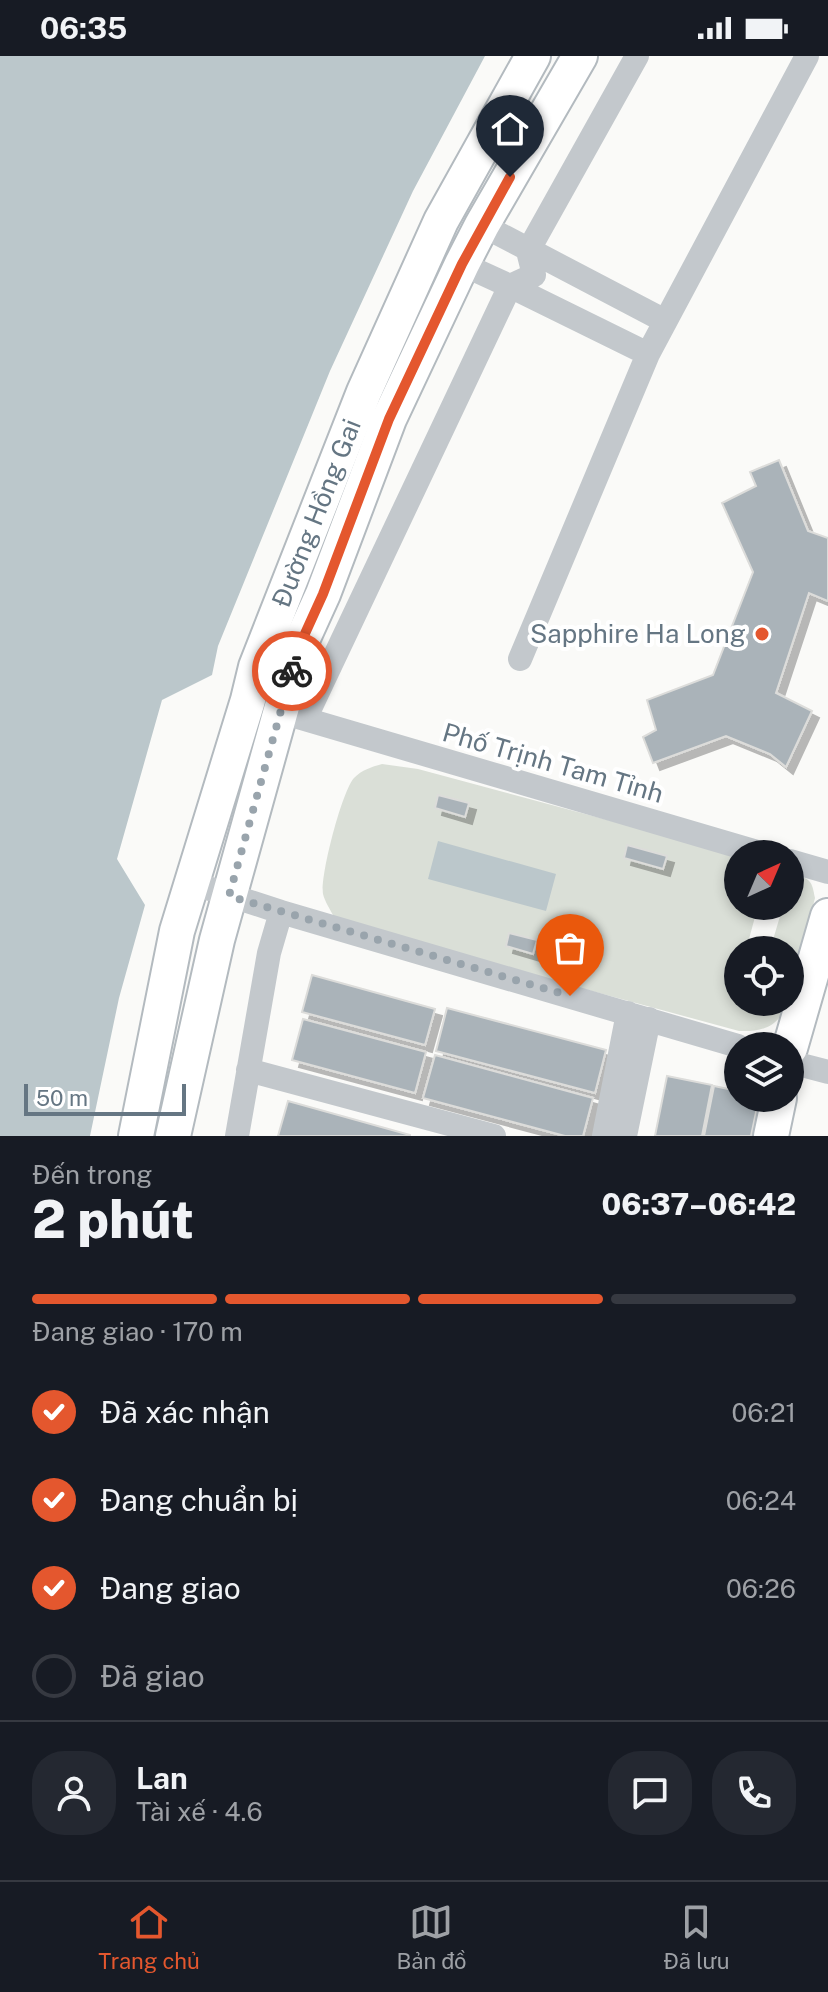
<!DOCTYPE html>
<html lang="vi">
<meta charset="utf-8">
<style>
:root{--surface:#171b24;--page:#242831;--text:#f1f3f6;--muted:#9ea1a6;--line:#363941;--accent:#e4572e}
body{margin:0;font-family:"Public Sans",sans-serif;background:var(--page);color:var(--text);height:100vh;display:flex;flex-direction:column;font-size:30px;white-space:nowrap}
*{box-sizing:border-box;margin:0}
p{font-size:26px;color:var(--muted)}
.icon{flex:none;width:44px;height:44px;fill:none;stroke:currentColor;stroke-width:2;stroke-linecap:round;stroke-linejoin:round}
.map{position:relative;height:1080px;overflow:hidden}
.panel{display:flex;flex-direction:column;background:var(--surface);flex:1}
.panel>*{flex:none}
.needle{width:52px;rotate:44deg}
.fabs{position:absolute;left:724px;top:784px;display:grid;gap:16px}
.fabs a{display:grid;place-items:center;width:80px;height:80px;border-radius:50%;background:var(--surface);box-shadow:0 4px 12px #0003;font-size:40px}
.scale{position:absolute;left:24px;bottom:20px;width:162px;box-sizing:border-box;padding-left:8px;border:4px solid #657683;border-top:0;font-size:22px;line-height:28px;white-space:nowrap;color:#657683;-webkit-text-stroke:6px #fff;paint-order:stroke}
.pin{position:absolute;display:grid;place-items:center;width:68px;height:68px;color:#fff;margin:-82px -34px;border-radius:50% 50% 50% 0;rotate:-45deg;box-shadow:0 0 8px #0007}
.pin .icon{rotate:45deg}
.courier{position:absolute;display:grid;place-items:center;width:80px;height:80px;margin:-40px;border:6px solid #e4572e;border-radius:50%;background:#fff;color:#222;box-shadow:0 2px 10px #0007}
.head em{font-style:normal;font-weight:800}
.head div{display:flex;flex-direction:column-reverse}
.head{display:flex;align-items:center;justify-content:space-between;height:136px;padding:0 32px}
h1{font-size:52px;font-weight:800;line-height:60px}
.bar{display:grid;grid-template-columns:repeat(4,1fr);gap:12px 8px;align-content:center;height:96px;padding:0 32px}
.bar i{height:10px;border-radius:6px;background:var(--line)}
.bar .current{background:var(--accent)}
.bar p{grid-column:span 4}
.line{display:flex;align-items:center;gap:20px;padding:0 32px;border-top:2px solid var(--line)}
.line div{flex:1}
.round{display:grid;place-items:center;flex:none;width:84px;height:84px;border-radius:32px;background:var(--page)}
ol{padding:0 32px;list-style:none}
li{display:flex;align-items:center;gap:24px;height:88px}
li p{margin-inline-start:auto}
li .icon{padding:8px;border-radius:50%;background:var(--accent);color:#fff;stroke-width:4}
li:last-child{color:var(--muted)}
li i{width:44px;height:44px;border:4px solid var(--line);border-radius:50%}
.status{display:flex;justify-content:space-between;align-items:center;height:56px;padding:0 40px;background:var(--surface);direction:ltr}
.status svg{height:22px;fill:currentColor}
.menu{display:flex;justify-content:space-around;align-items:center;height:112px;border-top:2px solid var(--line);background:var(--surface);font-size:22px;color:var(--muted)}
.menu a{display:grid;justify-items:center;gap:4px}
.menu .current{color:var(--accent)}
.map>svg:first-child{display:block}
.green{fill:#dadfd7}
.water{fill:#bbc7cb}
.building{fill:#aab3b9;stroke:#dcdcda;stroke-width:2;filter:url(#shadow)}
.lines{fill:none;stroke-linecap:round;stroke-linejoin:round}
.secondary-casing{stroke:#b3babf;stroke-width:38}
.street{stroke:#c3c8cc;stroke-width:24}
.secondary{stroke:#fff;stroke-width:34}
.done{stroke:#99a4ac;stroke-width:8;stroke-dasharray:0 14.4}
.route{stroke:#e4572e;stroke-width:10}
.poi-dot{fill:#e4572e;stroke:#fff;stroke-width:3}
.labels{text-anchor:middle;stroke-width:8;stroke-linejoin:round;paint-order:stroke}
.street-label{font-size:26px;fill:#657683;stroke:#fff}
.poi-label{font-size:26px;fill:#657683;stroke:#fff;text-anchor:end}
</style>
<div class="status"><b>06:35</b><svg viewBox="0 0 49 12"><path d="M0 12V9h3v3zM5 12V6h3v6zM10 12V3h3v9zM15 12V0h3v12zM26 1h20v11H26zM47 4h2v5h-2z"/></svg></div>
<div class="map">
<svg width="828" height="1080" viewBox="0 0 828 1080">
<defs>
<filter id="shadow"><feDropShadow dx="7" dy="7" stdDeviation="0" flood-color="#0004"/></filter>
</defs>
<rect width="100%" height="100%" fill="#fafaf8"/>
<path class="green" d="M382,708L418,713L738,799V850H758L746,894H738V946H788C779,970 764,976 739,975L408,885L334,861C330,853 325,846 323,838C320,820 342,735 354,722C362,714 371,711 382,708Z
M794,819C811,822 812,826 815,842L790,941V894H770L783,850H790V826Z"/>
<path class="water" d="M0,0H485L413,135L330,315L218,590L212,619L162,644L117,803L145,849L119,942L90,1080H0Z
M438,785L556,818L546,855L428,823Z"/>
<path class="building" d="M779,404L808,475L828,482V545L809,537L776,637L812,655L786,711L770,698L726,680L653,707L643,681L656,674L647,644L713,619L753,516L722,447L756,430L750,416Z
M438,739L469,747L465,761L435,752Z
M627,789L667,800L663,813L624,802Z
M509,877L537,884L533,898L506,890Z
M312,919L435,953L425,989L302,956Z
M447,952L606,994L595,1037L436,995Z
M303,963L426,996L415,1037L292,1004Z
M435,999L593,1042L583,1080H565L423,1042Z
M667,1020L712,1029L702,1080H655Z
M714,1030L738,1035V1042H759L751,1080H704Z
M288,1045L410,1079V1080H278Z"/>
<g class="lines">
<defs>
<g id="secondary">
<path d="M790,992L828,860"/>
<path id="s1" d="M136,1080L177,875L248,644L256,611L364,336L441,165L533,0"/>
<path d="M173,1080L217,884L298,593L323,538L389,363L462,208L482,169L580,0"/>
<path d="M771,1080L779,1042"/>
</g>
</defs>
<use href="#secondary" class="secondary-casing"/>
<path class="street" d="M482,169L665,265
M462,208L510,230L648,298
M520,603L648,298L807,0
M291,659L764,798
M305,663L510,230L534,219L528,195L637,0
M790,805L828,816
M192,827L281,856L738,990
M790,1006L828,1016
M248,1014L494,1080
M237,1080L269,897L281,856
M604,1080L628,957
M625,1080L649,963"/>
<use href="#secondary" class="secondary"/>
</g>
<g class="lines">
<path class="done" d="M292,615L229,840L570,940"/>
<path class="route" d="M292,615L298,593L323,538L389,363L462,208L510,121"/>
</g>
<circle class="poi-dot" cx="762" cy="578" r="8"/>
<g class="labels">
<g class="street-label">
<text dy="9" stroke="none"><textPath href="#s1" startOffset="650">Đường Hồng Gai</textPath></text>
<text transform="translate(553 707) rotate(16)" y="9">Phố Trịnh Tam Tỉnh</text>
</g>
<g class="poi-label">
<text x="746" y="587">Sapphire Ha Long</text>
</g>
</g>
</svg>
<div class="fabs">
<a><svg class="needle" viewBox="-14 -14 28 28"><path d="M0-13l5 13h-10z" fill="#e53935"/><path d="M0 13l5-13h-10z" fill="#9ea1a6"/></svg></a>
<a><svg class="icon" aria-label="locate" viewBox="0 0 24 24"><circle cx="12" cy="12" r="6"/><path d="M12 2v4M12 18v4M2 12h4M18 12h4"/></svg></a>
<a><svg class="icon" aria-label="layers" viewBox="0 0 24 24"><path d="M12 4l9 5-9 5-9-5zM3 14l9 5 9-5"/></svg></a>
</div>
<div class="scale">50 m</div>
<div class="pin" style="left:570px;top:940px;background:#ea580c"><svg class="icon" aria-label="bag" viewBox="0 0 24 24"><path d="M5 8h14l-1 12H6zM9 8a3 3 0 0 1 6 0"/></svg></div>
<div class="pin" style="left:510px;top:121px;background:#1f2937"><svg class="icon" aria-label="home" viewBox="0 0 24 24"><path d="M3 11l9-7 9 7M6 9v11h12V9"/></svg></div>
<div class="courier" style="left:292px;top:615px"><svg class="icon" aria-label="bike" viewBox="0 0 24 24"><circle cx="6" cy="16" r="4"/><circle cx="18" cy="16" r="4"/><path d="M6 16l4-8h5l3 8M10 8l3 8H6M13 5h3"/></svg></div>
</div>
<section class="panel">
<div class="head"><div><h1>2 phút</h1><p>Đến trong</p></div><em>06:37–06:42</em></div>
<div class="bar"><i class="current"></i><i class="current"></i><i class="current"></i><i></i><p>Đang giao · 170 m</p></div>
<ol>
<li><svg class="icon" aria-label="check" viewBox="0 0 24 24"><path d="M5 12l5 5 9-10"/></svg>Đã xác nhận<p>06:21</p></li>
<li><svg class="icon" aria-label="check" viewBox="0 0 24 24"><path d="M5 12l5 5 9-10"/></svg>Đang chuẩn bị<p>06:24</p></li>
<li><svg class="icon" aria-label="check" viewBox="0 0 24 24"><path d="M5 12l5 5 9-10"/></svg>Đang giao<p>06:26</p></li>
<li><i></i>Đã giao</li>
</ol>
<div class="line" style="height:144px"><a class="round"><svg class="icon" aria-label="person" viewBox="0 0 24 24"><circle cx="12" cy="8" r="4"/><path d="M4 21q1-7 8-7t8 7"/></svg></a><div><b>Lan</b><p>Tài xế · 4.6</p></div><a class="round"><svg class="icon" aria-label="chat" viewBox="0 0 24 24"><path d="M4 5h16v11H9l-5 4z"/></svg></a><a class="round"><svg class="icon" aria-label="phone" viewBox="0 0 24 24"><path d="M5 4h4l2 5-3 2q2 4 5 5l2-3 5 2v4C11 20 4 13 5 4z"/></svg></a></div>
</section>
<nav class="menu">
<a class="current"><svg class="icon" aria-label="home" viewBox="0 0 24 24"><path d="M3 11l9-7 9 7M6 9v11h12V9"/></svg>Trang chủ</a>
<a><svg class="icon" aria-label="map" viewBox="0 0 24 24"><path d="M3 6l6-2 6 2 6-2v14l-6 2-6-2-6 2zM9 4v14M15 6v14"/></svg>Bản đồ</a>
<a><svg class="icon" aria-label="saved" viewBox="0 0 24 24"><path d="M7 4h10v16l-5-4-5 4z"/></svg>Đã lưu</a>
</nav>
